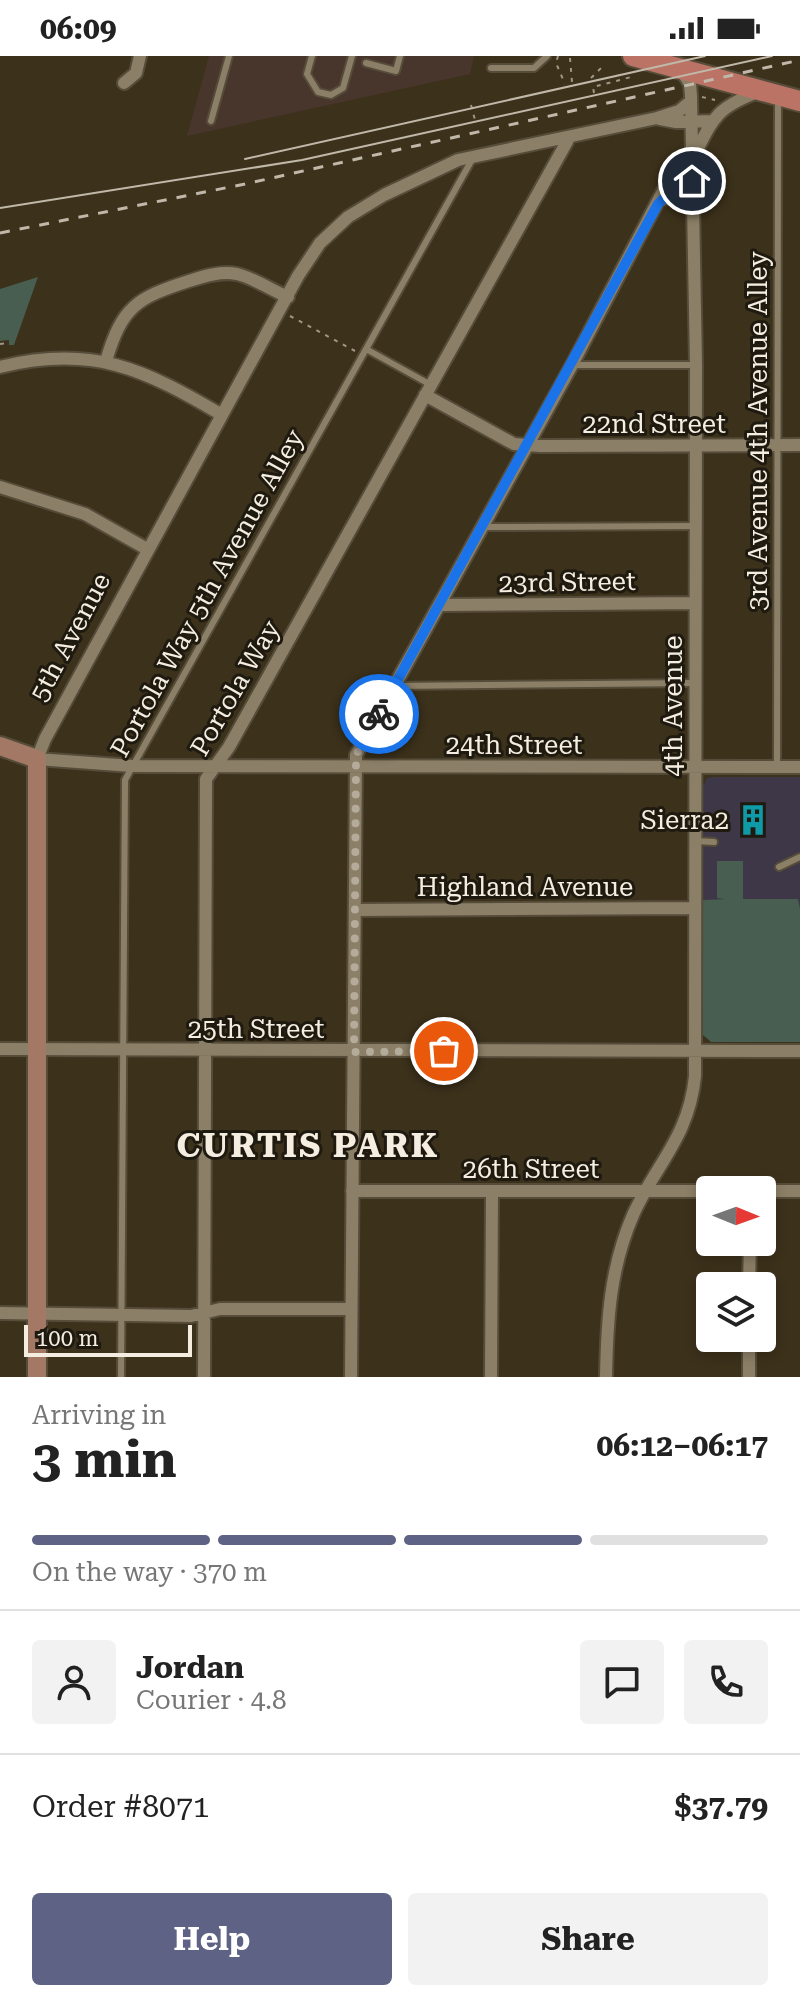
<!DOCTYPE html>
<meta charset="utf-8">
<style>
:root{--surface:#fff;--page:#f2f2f2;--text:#222;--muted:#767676;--line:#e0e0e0;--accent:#5e6284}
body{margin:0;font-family:"Roboto Serif",serif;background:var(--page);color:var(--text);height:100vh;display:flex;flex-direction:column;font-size:30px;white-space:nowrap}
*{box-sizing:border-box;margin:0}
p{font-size:26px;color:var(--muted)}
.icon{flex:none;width:44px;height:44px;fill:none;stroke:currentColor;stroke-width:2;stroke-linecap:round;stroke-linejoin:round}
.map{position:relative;height:1321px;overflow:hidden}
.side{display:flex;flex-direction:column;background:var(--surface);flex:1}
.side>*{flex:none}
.needle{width:52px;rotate:91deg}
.tools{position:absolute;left:696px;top:1120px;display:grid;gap:16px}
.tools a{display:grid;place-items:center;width:80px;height:80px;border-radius:8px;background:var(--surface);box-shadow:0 4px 12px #0003;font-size:40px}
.scale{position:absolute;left:24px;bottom:20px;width:168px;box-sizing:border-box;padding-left:8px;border:4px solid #f4ede0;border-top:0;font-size:22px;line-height:28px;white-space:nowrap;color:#f4ede0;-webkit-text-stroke:6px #1f1a10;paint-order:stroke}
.pin{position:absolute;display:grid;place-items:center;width:68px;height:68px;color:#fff;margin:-34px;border:4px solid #fff;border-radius:50%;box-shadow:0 2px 8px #0007}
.courier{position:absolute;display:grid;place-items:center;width:80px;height:80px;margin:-40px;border:6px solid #1a73e8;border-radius:50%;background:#fff;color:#222;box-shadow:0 2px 10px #0007}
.summary em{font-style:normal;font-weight:700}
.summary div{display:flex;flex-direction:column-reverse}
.summary{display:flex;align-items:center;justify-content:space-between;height:136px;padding:0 32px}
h1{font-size:52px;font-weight:700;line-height:60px}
.bar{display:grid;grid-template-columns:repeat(4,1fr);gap:12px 8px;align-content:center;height:96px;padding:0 32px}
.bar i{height:10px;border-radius:6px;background:var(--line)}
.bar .on{background:var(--accent)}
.bar p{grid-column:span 4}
.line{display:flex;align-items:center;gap:20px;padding:0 32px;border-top:2px solid var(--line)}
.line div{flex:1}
.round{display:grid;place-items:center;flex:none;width:84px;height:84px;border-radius:8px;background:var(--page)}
.primary-button{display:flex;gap:16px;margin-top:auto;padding:16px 32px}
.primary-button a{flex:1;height:92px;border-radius:8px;background:var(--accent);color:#fff;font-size:32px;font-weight:700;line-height:92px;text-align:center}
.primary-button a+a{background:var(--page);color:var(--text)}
.status{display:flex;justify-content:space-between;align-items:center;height:56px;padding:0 40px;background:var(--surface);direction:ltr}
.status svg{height:22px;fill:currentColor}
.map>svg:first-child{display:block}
.commercial{fill:#48362d}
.education{fill:#3e3747}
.green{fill:#485e50}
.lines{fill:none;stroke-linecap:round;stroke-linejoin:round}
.lane-casing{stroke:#554c39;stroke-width:10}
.street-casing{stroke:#554c39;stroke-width:16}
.secondary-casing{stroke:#554c39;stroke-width:22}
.primary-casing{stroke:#554c39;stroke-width:24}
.path{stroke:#a09786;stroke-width:2;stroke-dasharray:4 6;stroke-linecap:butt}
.lane{stroke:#8c7f67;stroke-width:6}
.street{stroke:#8c7f67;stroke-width:12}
.secondary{stroke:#a37966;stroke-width:18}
.primary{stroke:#ba7364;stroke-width:20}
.tram{stroke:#c0b8a9;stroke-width:2}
.rail{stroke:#c0b8a9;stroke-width:3;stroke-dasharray:10 10;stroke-linecap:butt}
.done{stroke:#b4ab9b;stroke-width:8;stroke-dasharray:0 14.4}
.route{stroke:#1a73e8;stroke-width:10}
.labels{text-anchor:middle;stroke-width:6;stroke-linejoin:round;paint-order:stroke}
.street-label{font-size:26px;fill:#f4ede0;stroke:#1f1a10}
.poi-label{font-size:26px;fill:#f4ede0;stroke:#1f1a10;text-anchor:end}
.district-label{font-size:34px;font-weight:bold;letter-spacing:2px;fill:#f4ede0;stroke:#1f1a10}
</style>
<div class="status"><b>06:09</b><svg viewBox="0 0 49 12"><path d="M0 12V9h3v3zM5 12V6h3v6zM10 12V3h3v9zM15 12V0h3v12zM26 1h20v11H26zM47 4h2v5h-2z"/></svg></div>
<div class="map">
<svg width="800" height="1321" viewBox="0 0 800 1321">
<rect width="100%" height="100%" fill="#3c311b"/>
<path class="commercial" d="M209,0H474L470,18L187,80Z"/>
<path class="education" d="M712,721H800V853L797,843L703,844V730L707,722Z"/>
<path class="green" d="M38,221L14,289H9V284L0,285V233Z
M717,805H743V843H798L800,853V986H711L703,979V844L725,843L717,842Z"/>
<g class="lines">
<defs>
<path id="lane" d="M312,0L307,18L318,36L331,39L343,32L352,0
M366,7L396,15L400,0
M491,12H534L547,0
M211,65L229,0
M366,293L431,329
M572,309H696
M484,471L696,470
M395,630L695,627
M777,711L778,44
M695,785L714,786
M779,811L800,801
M121,1321L125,724L474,100"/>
<path id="street" d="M124,27L136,17L140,0
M691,45L679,55L657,62L458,104L384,139L348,161L320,187L298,220L45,683L37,703L132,710L800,711
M660,63L676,66L712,65
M693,102C713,63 715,52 758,36
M663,143L680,129L692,125
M106,305C122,251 136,242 189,225C204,220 221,215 237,218C254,222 271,234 288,241
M0,311C92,288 144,313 222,359
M425,339L514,388L540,390L800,389
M0,431L85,458L147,493
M439,549L695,547
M355,854L695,852
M0,993L800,995
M352,1135H710
M762,1135H800
M749,1230L750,1186
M0,1257L191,1260L220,1253H351
M204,1321L206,723L229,691L569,82
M351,1321L356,699L572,309L670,122L682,105H692
M491,1321L492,1135
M606,1321C607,1264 610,1212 633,1159C656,1108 689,1081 695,1020L696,309L691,40L690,28L680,12
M749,1321V1282"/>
<path id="secondary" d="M0,690L37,703V1321"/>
<path id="primary" d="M633,0L800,45"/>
</defs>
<use href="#lane" class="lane-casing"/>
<use href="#street" class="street-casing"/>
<use href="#secondary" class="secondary-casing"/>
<use href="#primary" class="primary-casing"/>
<path class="path" d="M558,0L556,7L565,28
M570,2L572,26
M591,22L605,8
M594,37L593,31L635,20
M702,41L715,44
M471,49L475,64
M290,260L355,295
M0,288L9,287"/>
<use href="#lane" class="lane"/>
<use href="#street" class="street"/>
<use href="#secondary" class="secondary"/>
<use href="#primary" class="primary"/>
<path class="tram" d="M245,103L705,0
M0,152L302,104L772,0"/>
<path class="rail" d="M0,177L245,128L800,4"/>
</g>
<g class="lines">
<path class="done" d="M379,658L356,699L354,996L444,995"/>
<path class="route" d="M379,658L658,148L673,133L692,125"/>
</g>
<defs>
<symbol id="building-bare" viewBox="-9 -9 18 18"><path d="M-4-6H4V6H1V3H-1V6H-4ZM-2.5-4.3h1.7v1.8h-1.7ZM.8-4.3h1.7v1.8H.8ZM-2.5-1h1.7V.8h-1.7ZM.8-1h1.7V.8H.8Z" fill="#0f9aa8" stroke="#1f1a10" stroke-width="2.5" paint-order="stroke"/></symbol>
</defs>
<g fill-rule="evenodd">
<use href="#building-bare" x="731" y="742" width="44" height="44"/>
</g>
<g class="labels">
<g class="street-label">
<text x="654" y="377">22nd Street</text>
<text transform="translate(758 375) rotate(-90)" y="9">3rd Avenue 4th Avenue Alley</text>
<text transform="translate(567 526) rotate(-1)" y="9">23rd Street</text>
<text transform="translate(207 537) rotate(-61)" y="9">Portola Way 5th Avenue Alley</text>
<text transform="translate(70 581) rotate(-62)" y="9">5th Avenue</text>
<text transform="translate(235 632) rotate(-60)" y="9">Portola Way</text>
<text transform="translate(673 650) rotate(-90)" y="9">4th Avenue</text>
<text x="514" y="698">24th Street</text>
<text x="525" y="840">Highland Avenue</text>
<text x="256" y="982">25th Street</text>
<text x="531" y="1122">26th Street</text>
</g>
<g class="poi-label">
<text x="729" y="773">Sierra2</text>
</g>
<g class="district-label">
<text x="308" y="1101">CURTIS PARK</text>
</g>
</g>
</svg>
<div class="tools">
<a><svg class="needle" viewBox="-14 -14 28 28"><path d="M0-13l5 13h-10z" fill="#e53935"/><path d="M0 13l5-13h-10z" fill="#767676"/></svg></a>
<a><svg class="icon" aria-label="layers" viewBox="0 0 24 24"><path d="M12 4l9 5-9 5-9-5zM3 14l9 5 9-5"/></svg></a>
</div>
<div class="scale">100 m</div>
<div class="pin" style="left:444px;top:995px;background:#ea580c"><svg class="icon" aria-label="bag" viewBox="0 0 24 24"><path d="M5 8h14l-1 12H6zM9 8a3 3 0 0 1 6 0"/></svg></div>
<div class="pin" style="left:692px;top:125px;background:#1f2937"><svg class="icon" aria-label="home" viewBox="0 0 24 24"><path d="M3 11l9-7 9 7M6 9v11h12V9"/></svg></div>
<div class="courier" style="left:379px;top:658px"><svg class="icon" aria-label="bike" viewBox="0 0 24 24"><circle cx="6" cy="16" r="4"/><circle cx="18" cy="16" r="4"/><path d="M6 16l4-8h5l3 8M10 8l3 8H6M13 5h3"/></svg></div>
</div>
<section class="side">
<div class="summary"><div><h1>3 min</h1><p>Arriving in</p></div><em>06:12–06:17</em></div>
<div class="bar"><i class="on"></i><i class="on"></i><i class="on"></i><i></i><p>On the way · 370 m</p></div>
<div class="line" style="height:144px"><a class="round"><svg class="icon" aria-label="person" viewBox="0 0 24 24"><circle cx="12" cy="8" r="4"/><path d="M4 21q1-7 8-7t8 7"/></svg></a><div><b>Jordan</b><p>Courier · 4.8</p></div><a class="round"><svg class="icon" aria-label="chat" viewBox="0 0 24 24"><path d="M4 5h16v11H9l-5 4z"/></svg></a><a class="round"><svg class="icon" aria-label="phone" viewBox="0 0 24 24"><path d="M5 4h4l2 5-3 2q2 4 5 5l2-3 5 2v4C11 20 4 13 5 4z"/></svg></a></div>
<div class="line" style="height:104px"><div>Order #8071</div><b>$37.79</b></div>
<div class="primary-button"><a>Help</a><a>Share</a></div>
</section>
